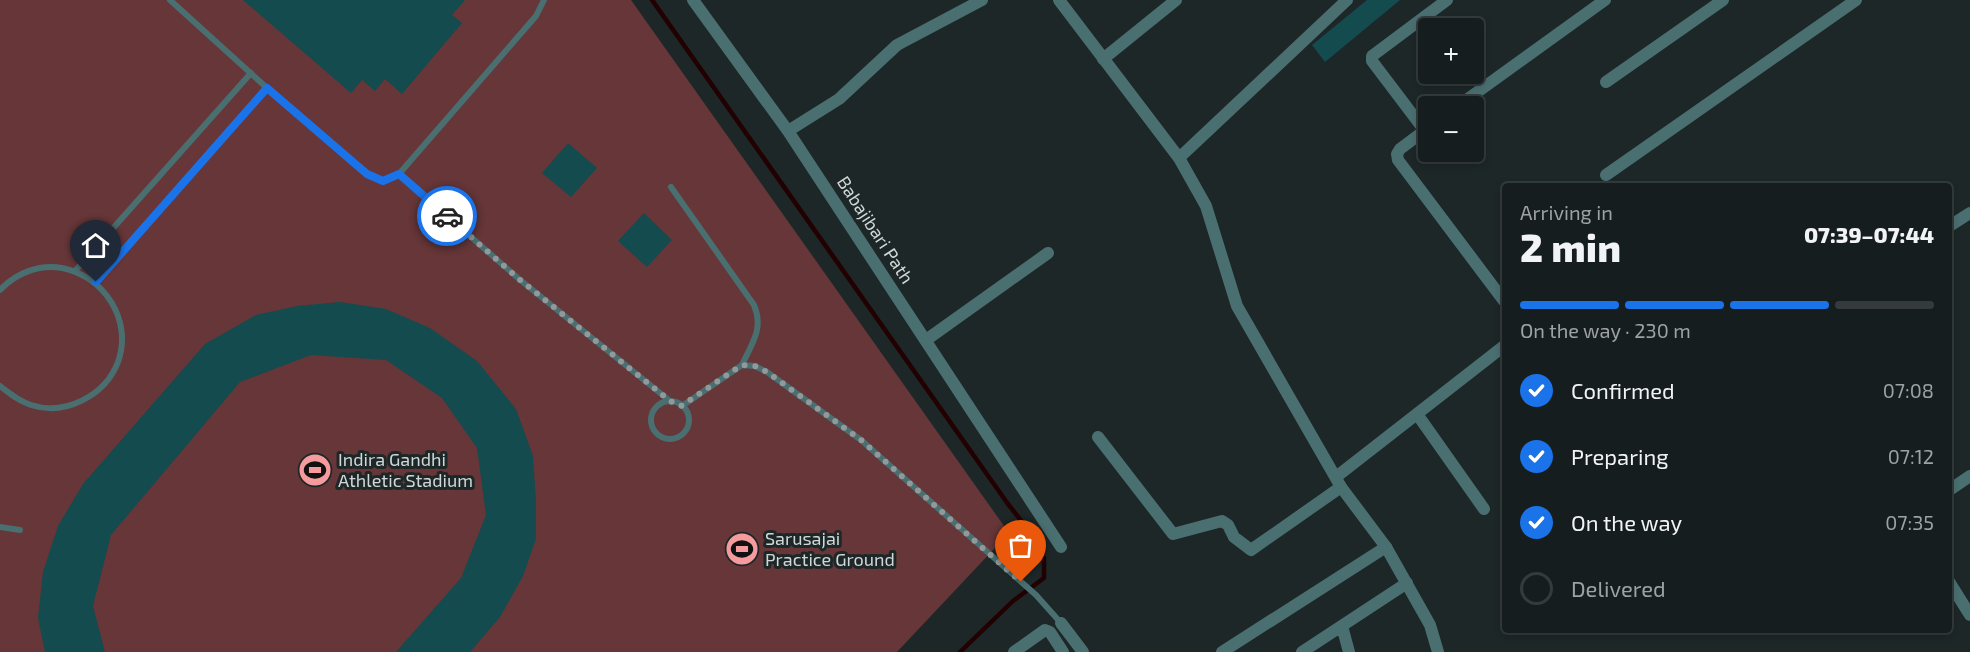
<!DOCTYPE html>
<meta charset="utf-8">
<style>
:root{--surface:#161d1e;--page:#1f2627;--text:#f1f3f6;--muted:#9ea2a4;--line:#353b3c;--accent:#1a73e8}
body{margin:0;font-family:"Exo 2",sans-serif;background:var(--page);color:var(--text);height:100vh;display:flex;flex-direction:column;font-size:22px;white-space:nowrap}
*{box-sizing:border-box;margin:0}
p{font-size:20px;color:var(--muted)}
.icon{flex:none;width:33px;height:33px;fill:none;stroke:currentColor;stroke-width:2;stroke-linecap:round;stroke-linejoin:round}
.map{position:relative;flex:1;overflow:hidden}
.details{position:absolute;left:1502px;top:183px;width:450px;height:450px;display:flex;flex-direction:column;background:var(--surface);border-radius:6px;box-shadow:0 3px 9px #0003,0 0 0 2px var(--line)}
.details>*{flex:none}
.buttons{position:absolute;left:1418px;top:18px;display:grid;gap:12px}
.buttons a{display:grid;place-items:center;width:66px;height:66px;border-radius:6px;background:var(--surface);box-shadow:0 3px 9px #0003,0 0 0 2px var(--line);font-size:30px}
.pin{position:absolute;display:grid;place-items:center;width:51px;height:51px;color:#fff;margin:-62px -26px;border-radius:50% 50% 50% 0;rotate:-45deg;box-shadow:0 0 6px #0007}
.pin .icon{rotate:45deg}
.courier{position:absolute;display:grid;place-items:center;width:60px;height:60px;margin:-30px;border:4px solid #1a73e8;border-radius:50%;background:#fff;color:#222;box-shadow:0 2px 8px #0007}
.head em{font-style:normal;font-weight:800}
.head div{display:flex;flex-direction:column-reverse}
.head{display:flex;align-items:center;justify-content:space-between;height:102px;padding:0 18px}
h1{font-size:39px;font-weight:800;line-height:45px}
.bar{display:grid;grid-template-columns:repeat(4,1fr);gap:9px 6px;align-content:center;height:72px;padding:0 18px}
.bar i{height:8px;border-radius:4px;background:var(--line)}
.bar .selected{background:var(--accent)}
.bar p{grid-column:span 4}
ol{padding:0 18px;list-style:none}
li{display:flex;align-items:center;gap:18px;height:66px}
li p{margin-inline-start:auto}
li .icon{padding:6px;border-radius:50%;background:var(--accent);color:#fff;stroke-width:4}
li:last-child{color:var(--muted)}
li i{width:33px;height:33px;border:3px solid var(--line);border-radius:50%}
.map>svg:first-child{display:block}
.green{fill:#663638}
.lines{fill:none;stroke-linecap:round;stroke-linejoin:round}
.stream{stroke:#220002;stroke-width:4.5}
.building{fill:#134b4f}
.service{stroke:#4a6f71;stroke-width:6}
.minor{stroke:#4a6f71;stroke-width:12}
.tertiary{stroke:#4a6f71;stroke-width:12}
.done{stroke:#91999a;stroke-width:6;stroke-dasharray:0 10.8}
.route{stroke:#1a73e8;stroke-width:8}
.labels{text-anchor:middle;stroke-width:6;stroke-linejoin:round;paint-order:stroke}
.street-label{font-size:18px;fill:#d0d7d7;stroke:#1d2728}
.poi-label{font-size:18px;fill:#d0d7d7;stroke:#1d2728;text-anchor:start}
</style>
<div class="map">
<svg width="1970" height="652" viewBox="0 0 1970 652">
<rect width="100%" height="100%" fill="#1d2728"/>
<path class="green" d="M0,0H631L1009,533L897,652H0Z"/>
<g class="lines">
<path class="stream" d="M652,0L1008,504L1030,532L1044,558V578L1013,601L960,652"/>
</g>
<path class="building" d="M243,0H465L452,15L462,23L402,94L385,79L375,91L362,80L351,93Z
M1367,0H1400L1325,62L1312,45Z
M568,143L597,168L571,197L542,173Z
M644,213L672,240L647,267L618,241Z
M340,302L386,309L430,328L477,361L516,409L533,456L536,502V539L523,576L500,617L470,652H396L461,578L486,515L477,448L442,398L386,360L311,355L240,382L111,535L93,606L105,652H45L38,618L43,572L58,526L83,484L205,344L256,315L297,306Z"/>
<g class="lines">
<path class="service" d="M170,0L267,88L367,174L383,181L399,174L519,279L670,401
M399,174L536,16L544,0
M671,187L754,305C764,329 752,343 742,365
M75,271L251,73
M95,282L267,88
M0,290C16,273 39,264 62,268C104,276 133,320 118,362C105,396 65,416 31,405C19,401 10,394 0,386
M651 420a19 19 0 1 1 38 0a19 19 0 1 1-38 0Z
M682,406L742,365L755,366L767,372L861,440L1036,595L1061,623
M0,527L20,530"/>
<path class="minor" d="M693,0L788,131
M982,0L897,45L839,99L788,131L1061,547
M1103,59L1176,0
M1606,82L1723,0
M1458,106L1605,0
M1428,128L1400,149L1397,154L1398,160L1504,301
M1425,131L1372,61V56L1447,0
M1179,158L1347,0
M1606,175L1856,0
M1948,227L1970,213
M926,340L1048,253
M1417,414L1484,509
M1098,437L1173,534L1222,521L1228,525L1234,537L1251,550L1341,487
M1336,477L1504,346
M1948,491L1970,476
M1948,580L1970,615
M1061,623L1083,652
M1342,626L1349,652
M1014,652L1045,630L1050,632L1063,652
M1222,652L1386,547
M1302,652L1407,583"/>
<path class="tertiary" d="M1059,0L1179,158L1206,206L1237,306L1341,487L1386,547L1430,625L1438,652"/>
</g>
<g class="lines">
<path class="done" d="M447,216L519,279L670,401L681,406L742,365L755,366L767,372L861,440L1021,582"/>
<path class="route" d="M96,282L267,88L367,174L383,181L399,174L447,216"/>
</g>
<defs>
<symbol id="stadium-disc" viewBox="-11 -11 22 22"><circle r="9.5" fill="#f59b9e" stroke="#1d2728"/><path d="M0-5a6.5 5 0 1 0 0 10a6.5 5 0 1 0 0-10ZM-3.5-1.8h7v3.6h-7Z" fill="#111"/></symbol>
</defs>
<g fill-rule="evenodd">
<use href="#stadium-disc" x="296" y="451" width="38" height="38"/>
<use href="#stadium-disc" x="723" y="530" width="38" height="38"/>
</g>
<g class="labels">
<g class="street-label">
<text transform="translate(875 230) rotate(57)" y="6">Babajibari Path</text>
</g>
<g class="poi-label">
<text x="338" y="466">Indira Gandhi<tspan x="338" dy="21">Athletic Stadium</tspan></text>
<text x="765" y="545">Sarusajai<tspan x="765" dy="21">Practice Ground</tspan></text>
</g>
</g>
</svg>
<div class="buttons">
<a>+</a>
<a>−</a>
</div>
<div class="pin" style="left:1021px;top:582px;background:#ea580c"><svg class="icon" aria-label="bag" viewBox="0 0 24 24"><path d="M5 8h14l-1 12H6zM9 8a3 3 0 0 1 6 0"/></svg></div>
<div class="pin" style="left:96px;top:282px;background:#1f2937"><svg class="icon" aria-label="home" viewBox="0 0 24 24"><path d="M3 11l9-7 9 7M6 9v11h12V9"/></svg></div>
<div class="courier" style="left:447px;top:216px"><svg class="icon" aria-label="car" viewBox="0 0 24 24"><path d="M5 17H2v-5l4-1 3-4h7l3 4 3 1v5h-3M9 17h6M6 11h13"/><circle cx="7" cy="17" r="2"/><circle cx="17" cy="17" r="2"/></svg></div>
<section class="details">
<div class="head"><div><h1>2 min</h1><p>Arriving in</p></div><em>07:39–07:44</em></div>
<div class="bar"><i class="selected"></i><i class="selected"></i><i class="selected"></i><i></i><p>On the way · 230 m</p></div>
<ol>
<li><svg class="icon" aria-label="check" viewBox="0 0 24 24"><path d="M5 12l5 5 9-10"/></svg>Confirmed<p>07:08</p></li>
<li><svg class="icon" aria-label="check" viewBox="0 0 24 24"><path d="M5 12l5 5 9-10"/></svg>Preparing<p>07:12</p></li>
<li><svg class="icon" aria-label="check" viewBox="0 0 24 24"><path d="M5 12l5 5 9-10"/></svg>On the way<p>07:35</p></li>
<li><i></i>Delivered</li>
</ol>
</section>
</div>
